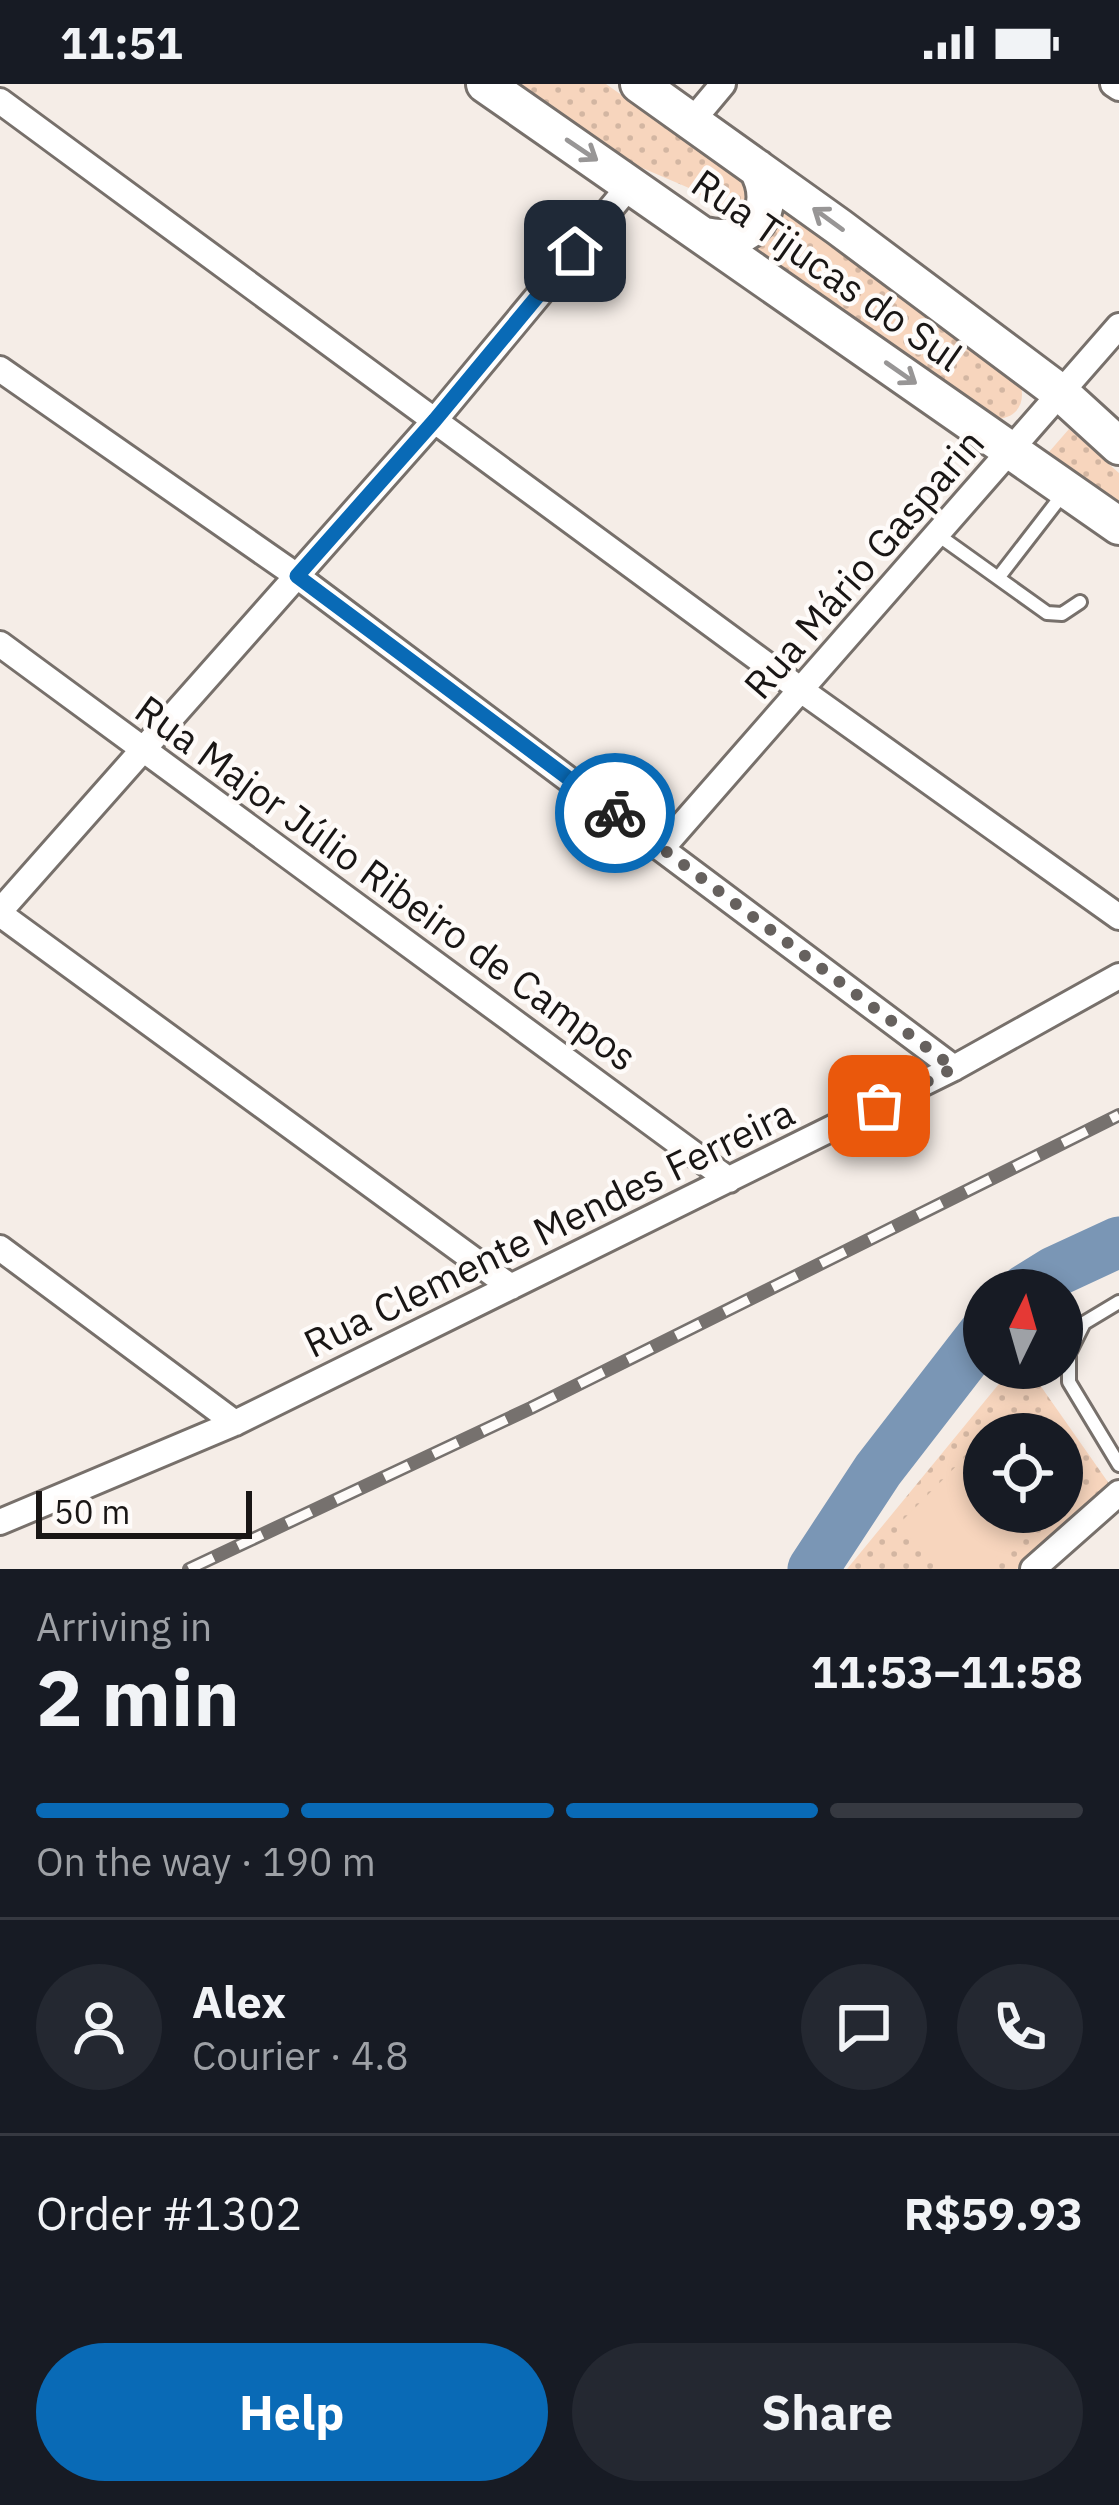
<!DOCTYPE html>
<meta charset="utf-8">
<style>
:root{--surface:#171b24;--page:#242831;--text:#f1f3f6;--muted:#9ea1a6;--line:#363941;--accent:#096ab6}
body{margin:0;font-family:"IBM Plex Sans",sans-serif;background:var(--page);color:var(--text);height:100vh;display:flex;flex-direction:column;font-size:45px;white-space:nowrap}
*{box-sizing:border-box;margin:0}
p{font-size:39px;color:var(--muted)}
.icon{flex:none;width:66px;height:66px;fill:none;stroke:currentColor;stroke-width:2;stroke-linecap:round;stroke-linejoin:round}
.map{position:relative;height:1485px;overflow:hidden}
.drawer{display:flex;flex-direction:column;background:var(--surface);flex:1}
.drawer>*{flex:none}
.needle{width:78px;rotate:5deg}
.fabs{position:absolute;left:963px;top:1185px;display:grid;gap:24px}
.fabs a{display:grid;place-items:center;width:120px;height:120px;border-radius:50%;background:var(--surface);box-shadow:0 6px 18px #0003;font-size:60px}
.scale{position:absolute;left:36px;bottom:30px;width:216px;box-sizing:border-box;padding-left:12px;border:6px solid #191615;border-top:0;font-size:33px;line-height:42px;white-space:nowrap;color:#191615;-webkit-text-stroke:9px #fefbf9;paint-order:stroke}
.pin{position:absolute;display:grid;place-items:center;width:102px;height:102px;color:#fff;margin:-51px;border-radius:24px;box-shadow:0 6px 18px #0006}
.courier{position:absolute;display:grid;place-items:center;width:120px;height:120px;margin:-60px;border:9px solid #096ab6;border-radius:50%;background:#fff;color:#222;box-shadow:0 3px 15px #0007}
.head em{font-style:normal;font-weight:700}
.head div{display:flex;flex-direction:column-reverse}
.head{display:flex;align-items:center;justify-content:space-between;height:204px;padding:0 36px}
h1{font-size:78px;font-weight:700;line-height:90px}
.bar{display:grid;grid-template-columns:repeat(4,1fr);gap:18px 12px;align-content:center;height:144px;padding:0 36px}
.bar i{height:15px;border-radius:9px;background:var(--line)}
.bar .on{background:var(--accent)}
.bar p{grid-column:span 4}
.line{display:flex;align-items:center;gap:30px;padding:0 36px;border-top:3px solid var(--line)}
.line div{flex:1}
.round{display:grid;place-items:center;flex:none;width:126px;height:126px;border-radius:63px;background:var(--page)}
.action{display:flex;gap:24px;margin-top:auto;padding:24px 36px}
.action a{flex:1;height:138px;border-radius:72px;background:var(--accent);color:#fff;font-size:48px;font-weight:700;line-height:138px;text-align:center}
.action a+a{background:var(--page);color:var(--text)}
.status{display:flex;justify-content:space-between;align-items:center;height:84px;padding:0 60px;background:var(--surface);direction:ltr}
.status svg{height:33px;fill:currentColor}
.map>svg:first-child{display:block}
.green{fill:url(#green-dots);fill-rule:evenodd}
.pitch{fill:#f7d5bd}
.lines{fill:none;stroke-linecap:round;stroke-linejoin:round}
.river{stroke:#7a96b5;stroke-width:51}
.lane-casing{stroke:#77706b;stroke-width:18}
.street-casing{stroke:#77706b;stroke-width:30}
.secondary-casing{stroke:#77706b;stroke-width:42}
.lane{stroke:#fff;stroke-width:12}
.street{stroke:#fff;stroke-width:24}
.secondary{stroke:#fff;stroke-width:36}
.rail-casing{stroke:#76716e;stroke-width:14}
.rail{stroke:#fefbf9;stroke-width:9;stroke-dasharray:27;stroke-linecap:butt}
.oneway{stroke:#989696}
.done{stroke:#66615e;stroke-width:12;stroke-dasharray:0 21.6}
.route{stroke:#096ab6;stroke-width:15}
.labels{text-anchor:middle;stroke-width:9;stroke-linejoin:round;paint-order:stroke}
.street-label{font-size:39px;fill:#191615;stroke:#fefbf9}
</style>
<div class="status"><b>11:51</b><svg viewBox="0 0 49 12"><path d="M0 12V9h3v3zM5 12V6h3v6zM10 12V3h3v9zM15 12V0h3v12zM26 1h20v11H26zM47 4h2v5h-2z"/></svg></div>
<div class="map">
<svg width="1119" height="1485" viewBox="0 0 1119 1485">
<defs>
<pattern id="green-dots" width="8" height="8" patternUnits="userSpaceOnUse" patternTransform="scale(3)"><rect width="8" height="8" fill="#f7d5bd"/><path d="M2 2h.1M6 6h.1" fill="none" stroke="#d3b6a2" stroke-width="1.8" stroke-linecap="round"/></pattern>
</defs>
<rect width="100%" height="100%" fill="#f5ede7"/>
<path class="green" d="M516,0H606L749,101L754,110L745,125L733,126L717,122L689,104L626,77Z
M783,125L910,212L1021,302C1025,320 1017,333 998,335L750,162Z
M1069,345L1119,389V423L1049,368Z
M1012,1284H1028L1110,1401L1017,1485H847ZM984,1350H1062V1428H984Z"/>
<path class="pitch" d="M984,1354V1428H1050L982,1485H941L898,1441Z"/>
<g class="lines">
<path class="river" d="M1025,1206L1054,1188L1119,1158
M813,1485L878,1386L984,1249"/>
<defs>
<path id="lane" d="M938,451L1047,529L1062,530L1080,518
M998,494L1063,410
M1119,1218L1084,1239L1069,1269V1298L1119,1381"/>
<path id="street" d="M1113,0L1119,4
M0,17L801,606L1119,833
M692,37L723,0
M0,285L297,492L954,984
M0,560L729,1096
M662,764L1119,242
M0,827L435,336L631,100
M0,830L511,1203
M0,1164L235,1339
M0,1438L235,1339L954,984L1119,892
M1033,1485L1119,1409"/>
<path id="secondary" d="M485,0L1119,442
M639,0L839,143L1062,310L1119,362
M705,152C751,163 781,125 757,84"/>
</defs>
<use href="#lane" class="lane-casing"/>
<use href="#street" class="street-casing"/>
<use href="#secondary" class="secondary-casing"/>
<use href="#lane" class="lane"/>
<use href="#street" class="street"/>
<use href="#secondary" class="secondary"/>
<defs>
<path id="rail" d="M189,1485L531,1324L1119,1031"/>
</defs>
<use href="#rail" class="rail-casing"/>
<use href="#rail" class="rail"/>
</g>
<defs><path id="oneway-shaft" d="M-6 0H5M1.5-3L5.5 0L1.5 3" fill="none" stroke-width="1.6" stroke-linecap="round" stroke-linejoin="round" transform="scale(3)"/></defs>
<g class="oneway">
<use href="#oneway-shaft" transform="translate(582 66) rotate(34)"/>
<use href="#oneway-shaft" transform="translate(828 135) rotate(-144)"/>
<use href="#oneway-shaft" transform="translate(901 289) rotate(35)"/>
</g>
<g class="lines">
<path class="done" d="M615,729L954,984L879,1022"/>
<path class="route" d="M575,167L435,336L297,492L615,729"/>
</g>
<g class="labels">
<g class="street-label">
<text transform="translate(827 186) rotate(35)" y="14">Rua Tijucas do Sul</text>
<text transform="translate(864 480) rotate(-49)" y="14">Rua Mário Gasparin</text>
<text transform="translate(386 799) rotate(36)" y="14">Rua Major Júlio Ribeiro de Campos</text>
<text transform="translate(549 1144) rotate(-26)" y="14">Rua Clemente Mendes Ferreira</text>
</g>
</g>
</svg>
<div class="fabs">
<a><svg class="needle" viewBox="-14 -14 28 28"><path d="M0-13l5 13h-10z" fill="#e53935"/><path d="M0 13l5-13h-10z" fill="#9ea1a6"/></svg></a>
<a><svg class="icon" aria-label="locate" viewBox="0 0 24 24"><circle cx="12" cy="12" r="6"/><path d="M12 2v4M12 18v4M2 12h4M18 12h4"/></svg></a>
</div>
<div class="scale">50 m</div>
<div class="pin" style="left:879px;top:1022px;background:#ea580c"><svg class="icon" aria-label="bag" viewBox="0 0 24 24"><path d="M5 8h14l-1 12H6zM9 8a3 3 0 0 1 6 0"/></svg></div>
<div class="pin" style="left:575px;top:167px;background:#1f2937"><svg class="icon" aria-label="home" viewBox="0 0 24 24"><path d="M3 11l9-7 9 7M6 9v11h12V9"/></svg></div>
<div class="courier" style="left:615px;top:729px"><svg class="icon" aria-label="bike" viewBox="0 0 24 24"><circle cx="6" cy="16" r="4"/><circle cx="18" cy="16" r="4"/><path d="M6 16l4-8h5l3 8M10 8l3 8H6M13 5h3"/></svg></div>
</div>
<section class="drawer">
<div class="head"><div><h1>2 min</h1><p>Arriving in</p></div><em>11:53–11:58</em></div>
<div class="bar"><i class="on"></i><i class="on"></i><i class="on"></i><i></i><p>On the way · 190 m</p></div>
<div class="line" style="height:216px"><a class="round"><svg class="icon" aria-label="person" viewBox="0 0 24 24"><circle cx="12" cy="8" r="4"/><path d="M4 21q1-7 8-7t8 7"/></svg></a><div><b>Alex</b><p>Courier · 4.8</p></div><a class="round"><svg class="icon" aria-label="chat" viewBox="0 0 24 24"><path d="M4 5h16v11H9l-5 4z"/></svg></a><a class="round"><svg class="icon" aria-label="phone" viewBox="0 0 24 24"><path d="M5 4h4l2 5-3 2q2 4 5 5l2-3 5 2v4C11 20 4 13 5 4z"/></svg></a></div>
<div class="line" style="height:156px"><div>Order #1302</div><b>R$59.93</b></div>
<div class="action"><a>Help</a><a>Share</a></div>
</section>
